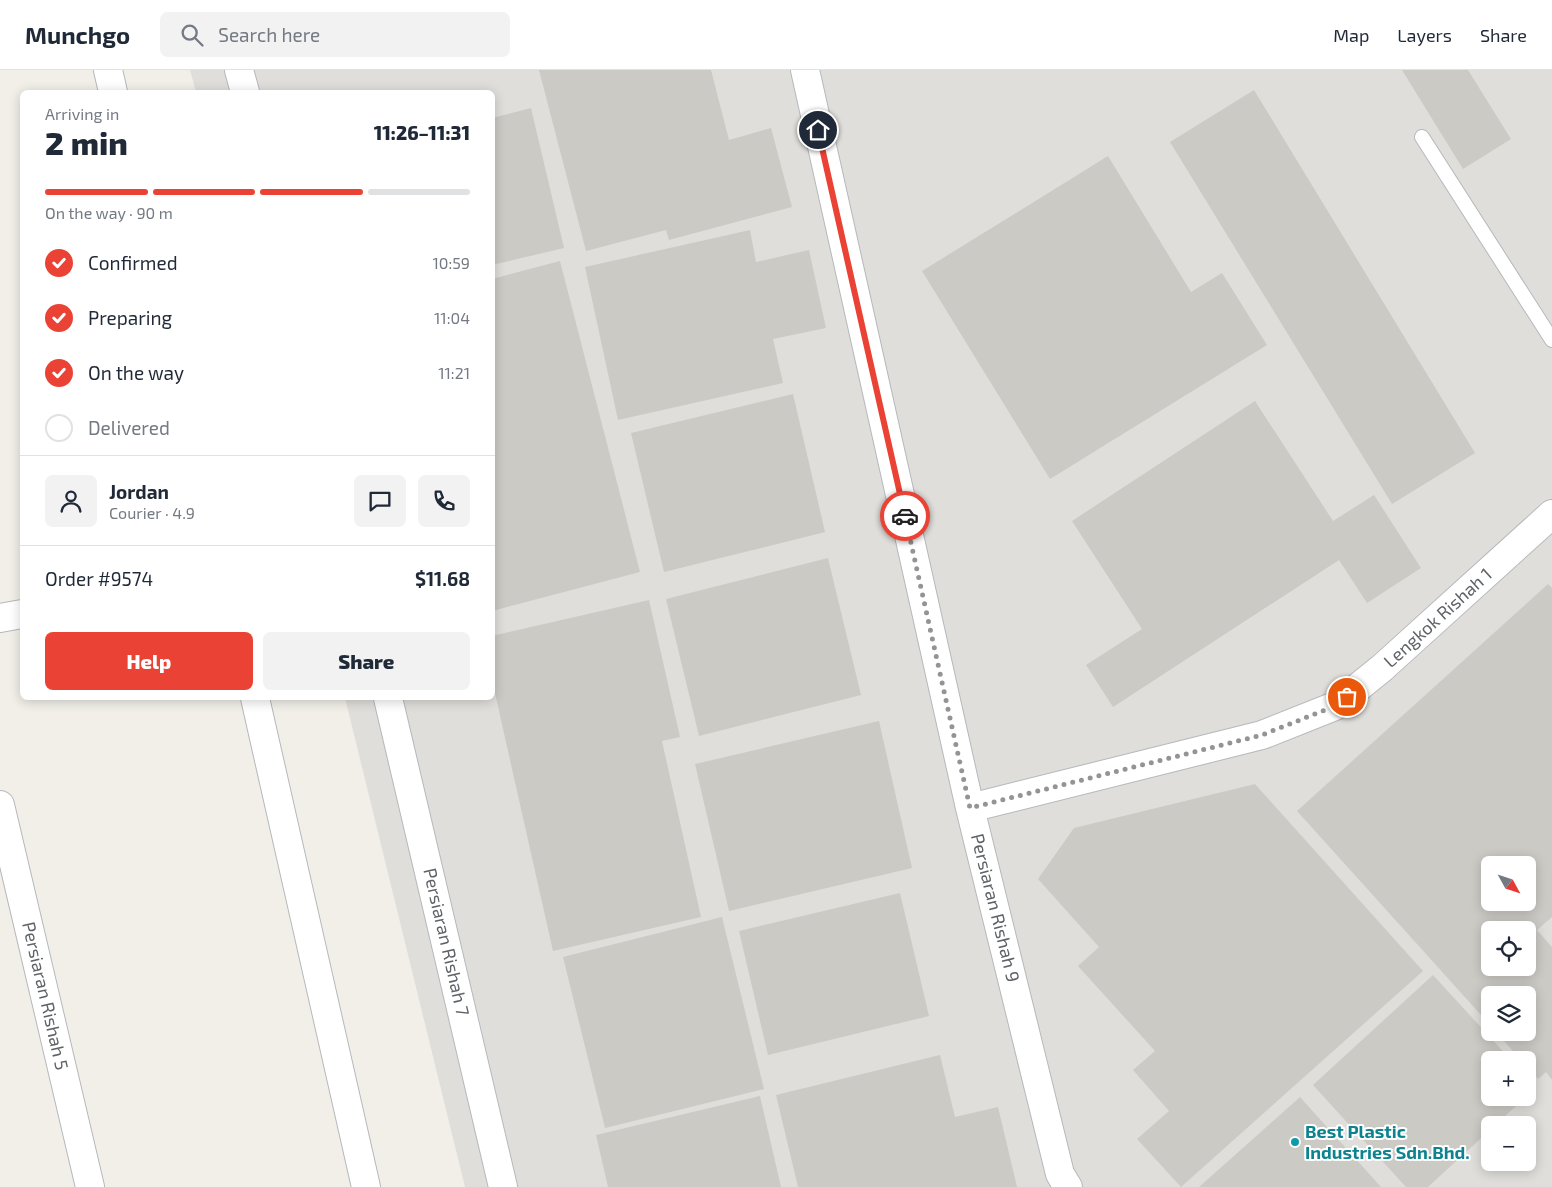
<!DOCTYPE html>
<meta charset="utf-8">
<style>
:root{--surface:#fff;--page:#f2f2f3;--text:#1f2937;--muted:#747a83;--line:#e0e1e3;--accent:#ea4335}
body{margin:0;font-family:"Exo 2",sans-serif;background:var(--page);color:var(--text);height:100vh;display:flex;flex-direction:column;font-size:19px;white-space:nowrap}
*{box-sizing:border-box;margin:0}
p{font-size:16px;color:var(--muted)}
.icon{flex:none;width:28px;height:28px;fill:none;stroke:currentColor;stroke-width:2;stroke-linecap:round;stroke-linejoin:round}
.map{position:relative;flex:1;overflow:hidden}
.details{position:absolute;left:20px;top:20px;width:475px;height:610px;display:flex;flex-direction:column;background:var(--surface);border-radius:8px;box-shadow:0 2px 12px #0003}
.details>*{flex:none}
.needle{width:32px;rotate:130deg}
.controls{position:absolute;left:1481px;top:786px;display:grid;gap:10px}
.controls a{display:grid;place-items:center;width:55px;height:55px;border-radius:8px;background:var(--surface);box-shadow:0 2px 12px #0003;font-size:25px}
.pin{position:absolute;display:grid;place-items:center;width:42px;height:42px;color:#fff;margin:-21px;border:2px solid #fff;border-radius:50%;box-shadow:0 1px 5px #0007}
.courier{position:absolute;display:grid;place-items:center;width:50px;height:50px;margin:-25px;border:4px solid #ea4335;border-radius:50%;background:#fff;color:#222;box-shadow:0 1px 6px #0007}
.head em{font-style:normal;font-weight:800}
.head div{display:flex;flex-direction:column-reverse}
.head{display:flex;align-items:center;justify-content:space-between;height:85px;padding:0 25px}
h1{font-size:32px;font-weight:800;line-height:38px}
.bar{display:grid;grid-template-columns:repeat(4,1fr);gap:8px 5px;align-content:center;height:60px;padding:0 25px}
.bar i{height:6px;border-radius:4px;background:var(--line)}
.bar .current{background:var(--accent)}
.bar p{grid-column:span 4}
.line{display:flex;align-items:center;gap:12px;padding:0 25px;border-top:1px solid var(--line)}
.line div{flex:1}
.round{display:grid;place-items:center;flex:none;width:52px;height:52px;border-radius:8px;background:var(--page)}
ol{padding:0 25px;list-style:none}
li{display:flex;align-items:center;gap:15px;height:55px}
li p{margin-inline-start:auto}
li .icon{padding:5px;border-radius:50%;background:var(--accent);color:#fff;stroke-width:4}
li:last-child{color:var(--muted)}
li i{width:28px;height:28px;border:2px solid var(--line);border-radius:50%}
.button{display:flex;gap:10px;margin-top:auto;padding:10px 25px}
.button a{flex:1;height:58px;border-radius:8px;background:var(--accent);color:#fff;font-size:20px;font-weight:800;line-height:58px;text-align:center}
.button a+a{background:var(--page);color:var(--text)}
header{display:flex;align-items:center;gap:30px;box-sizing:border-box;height:70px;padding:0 25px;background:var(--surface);border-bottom:1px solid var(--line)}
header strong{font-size:24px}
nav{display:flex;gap:28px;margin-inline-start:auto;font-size:18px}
.search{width:350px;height:45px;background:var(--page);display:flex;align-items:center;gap:12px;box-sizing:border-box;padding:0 18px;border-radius:8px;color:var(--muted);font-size:19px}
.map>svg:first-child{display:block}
.industrial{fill:#e0deda;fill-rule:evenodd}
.building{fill:#cccac5;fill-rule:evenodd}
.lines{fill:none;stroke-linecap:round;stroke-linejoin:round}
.lane-casing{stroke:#b5b8bc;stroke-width:16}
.street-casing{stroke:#b5b8bc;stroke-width:30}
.lane{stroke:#fff;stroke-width:14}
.street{stroke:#fff;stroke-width:28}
.done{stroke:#929495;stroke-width:5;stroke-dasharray:0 9}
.route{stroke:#ea4335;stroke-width:6}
.culture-dot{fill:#0f9aa8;stroke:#fff;stroke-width:2}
.labels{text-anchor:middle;stroke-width:4;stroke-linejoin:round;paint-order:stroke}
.street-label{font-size:18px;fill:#5f6368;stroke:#fff}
.culture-label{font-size:18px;font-weight:bold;fill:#0d838f;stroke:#fff;text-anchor:start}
</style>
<header>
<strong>Munchgo</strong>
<div class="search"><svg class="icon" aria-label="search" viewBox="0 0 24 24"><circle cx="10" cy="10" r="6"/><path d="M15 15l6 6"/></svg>Search here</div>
<nav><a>Map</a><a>Layers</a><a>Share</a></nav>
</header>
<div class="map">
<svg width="1552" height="1117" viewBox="0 0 1552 1117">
<rect width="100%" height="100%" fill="#f1efe8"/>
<path class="industrial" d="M190,0H1552V1117H465L345,628H492V22H196ZM1490,795H1528V832H1490ZM1490,860H1528V898H1490ZM1490,925H1528V962H1490ZM1490,990H1528V1028H1490ZM1490,1055H1528V1092H1490Z"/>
<path class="building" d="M539,0H711L729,70L771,58L792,137L669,170L666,160L586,181Z
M1402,0H1468L1511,69L1463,99Z
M1254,20L1475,383L1392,434L1170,72Z
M531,38L564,178L492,195V48Z
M1108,86L1191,222L1222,203L1267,275L1050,409L922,201Z
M750,160L756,192L809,180L826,258L773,269L783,313L618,350L585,197Z
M560,191L640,502L492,541V209Z
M793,324L825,462L664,502L631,363Z
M1255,331L1333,451L1374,425L1421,498L1367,533L1339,490L1113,637L1086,595L1142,559L1072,451Z
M828,488L861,625L699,666L666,529Z
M1548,514L1552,518V847L1537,860L1552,877V1010L1546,1002L1538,1009L1528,997V990H1521L1496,962H1528V925H1490V955L1297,741ZM1490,795H1528V832H1490ZM1490,860H1528V898H1490Z
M649,530L680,667L662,671L701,847L553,881L492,610V566Z
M879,651L912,798L729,841L695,694Z
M1255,714L1423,901L1181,1117L1137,1069L1169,1041L1133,1000L1155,981L1078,896L1099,877L1038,809L1074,758Z
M900,823L929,946L768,985L739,861Z
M722,847L764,1019L605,1058L563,887Z
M1433,905L1511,990H1490V1028H1525L1495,1055H1490V1060L1428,1117H1406L1313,1015Z
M940,985L955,1047L998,1037L1017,1117H798L776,1025Z
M1528,1009L1536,1018L1528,1025Z
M760,1026L781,1117H608L596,1065Z
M1300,1027L1381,1117H1199Z"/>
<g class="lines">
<defs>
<path id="lane" d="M1422,67L1552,270"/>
<path id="street" d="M108,0L113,22
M239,0L245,22
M805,0L970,738L1060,1104L1068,1117
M0,548L22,544
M255,628L366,1117
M388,628L503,1117
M0,735L90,1117
M970,738L1262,665L1335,636L1382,598L1552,444"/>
</defs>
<use href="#lane" class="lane-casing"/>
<use href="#street" class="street-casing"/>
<use href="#lane" class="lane"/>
<use href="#street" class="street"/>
</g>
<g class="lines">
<path class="done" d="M905,446L970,738L1262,665L1335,636L1347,627"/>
<path class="route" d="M818,60L905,446"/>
</g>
<circle class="culture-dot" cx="1295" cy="1072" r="5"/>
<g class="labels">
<g class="street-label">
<text transform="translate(1438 548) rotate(-42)" y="6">Lengkok Rishah 1</text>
<text transform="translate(995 838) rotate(76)" y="6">Persiaran Rishah 9</text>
<text transform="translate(446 872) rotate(77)" y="6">Persiaran Rishah 7</text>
<text transform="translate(45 926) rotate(77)" y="6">Persiaran Rishah 5</text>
</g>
<g class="culture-label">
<text x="1305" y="1068">Best Plastic<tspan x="1305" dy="21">Industries Sdn.Bhd.</tspan></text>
</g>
</g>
</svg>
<div class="controls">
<a><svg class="needle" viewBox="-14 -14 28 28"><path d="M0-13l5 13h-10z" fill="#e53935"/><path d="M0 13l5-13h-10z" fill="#747a83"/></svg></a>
<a><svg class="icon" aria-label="locate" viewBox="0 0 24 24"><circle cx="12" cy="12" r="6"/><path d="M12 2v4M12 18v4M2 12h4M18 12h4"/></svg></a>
<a><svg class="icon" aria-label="layers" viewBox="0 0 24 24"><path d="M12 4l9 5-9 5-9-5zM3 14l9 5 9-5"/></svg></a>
<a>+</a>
<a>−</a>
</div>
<div class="pin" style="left:1347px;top:627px;background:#ea580c"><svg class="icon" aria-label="bag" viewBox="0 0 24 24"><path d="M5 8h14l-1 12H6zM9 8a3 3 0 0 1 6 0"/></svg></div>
<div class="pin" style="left:818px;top:60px;background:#1f2937"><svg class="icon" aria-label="home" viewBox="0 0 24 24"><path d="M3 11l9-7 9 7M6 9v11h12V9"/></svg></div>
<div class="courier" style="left:905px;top:446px"><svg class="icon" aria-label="car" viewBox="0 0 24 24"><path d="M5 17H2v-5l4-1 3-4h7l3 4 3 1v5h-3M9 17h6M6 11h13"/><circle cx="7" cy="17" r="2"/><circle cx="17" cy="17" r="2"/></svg></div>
<section class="details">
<div class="head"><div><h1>2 min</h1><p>Arriving in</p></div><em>11:26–11:31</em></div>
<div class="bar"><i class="current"></i><i class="current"></i><i class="current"></i><i></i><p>On the way · 90 m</p></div>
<ol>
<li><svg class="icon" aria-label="check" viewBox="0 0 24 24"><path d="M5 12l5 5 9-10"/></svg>Confirmed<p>10:59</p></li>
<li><svg class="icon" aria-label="check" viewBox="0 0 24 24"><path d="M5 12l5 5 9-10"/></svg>Preparing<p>11:04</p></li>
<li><svg class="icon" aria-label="check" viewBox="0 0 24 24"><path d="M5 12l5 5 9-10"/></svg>On the way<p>11:21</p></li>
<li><i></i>Delivered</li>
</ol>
<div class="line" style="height:90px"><a class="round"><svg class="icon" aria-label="person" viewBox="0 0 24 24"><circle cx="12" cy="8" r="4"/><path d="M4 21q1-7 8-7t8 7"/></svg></a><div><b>Jordan</b><p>Courier · 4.9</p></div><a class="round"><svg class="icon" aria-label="chat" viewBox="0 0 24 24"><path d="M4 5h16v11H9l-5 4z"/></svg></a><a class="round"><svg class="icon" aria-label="phone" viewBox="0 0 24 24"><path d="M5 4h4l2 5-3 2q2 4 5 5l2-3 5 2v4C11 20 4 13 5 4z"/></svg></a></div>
<div class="line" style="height:65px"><div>Order #9574</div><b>$11.68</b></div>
<div class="button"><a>Help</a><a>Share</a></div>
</section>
</div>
